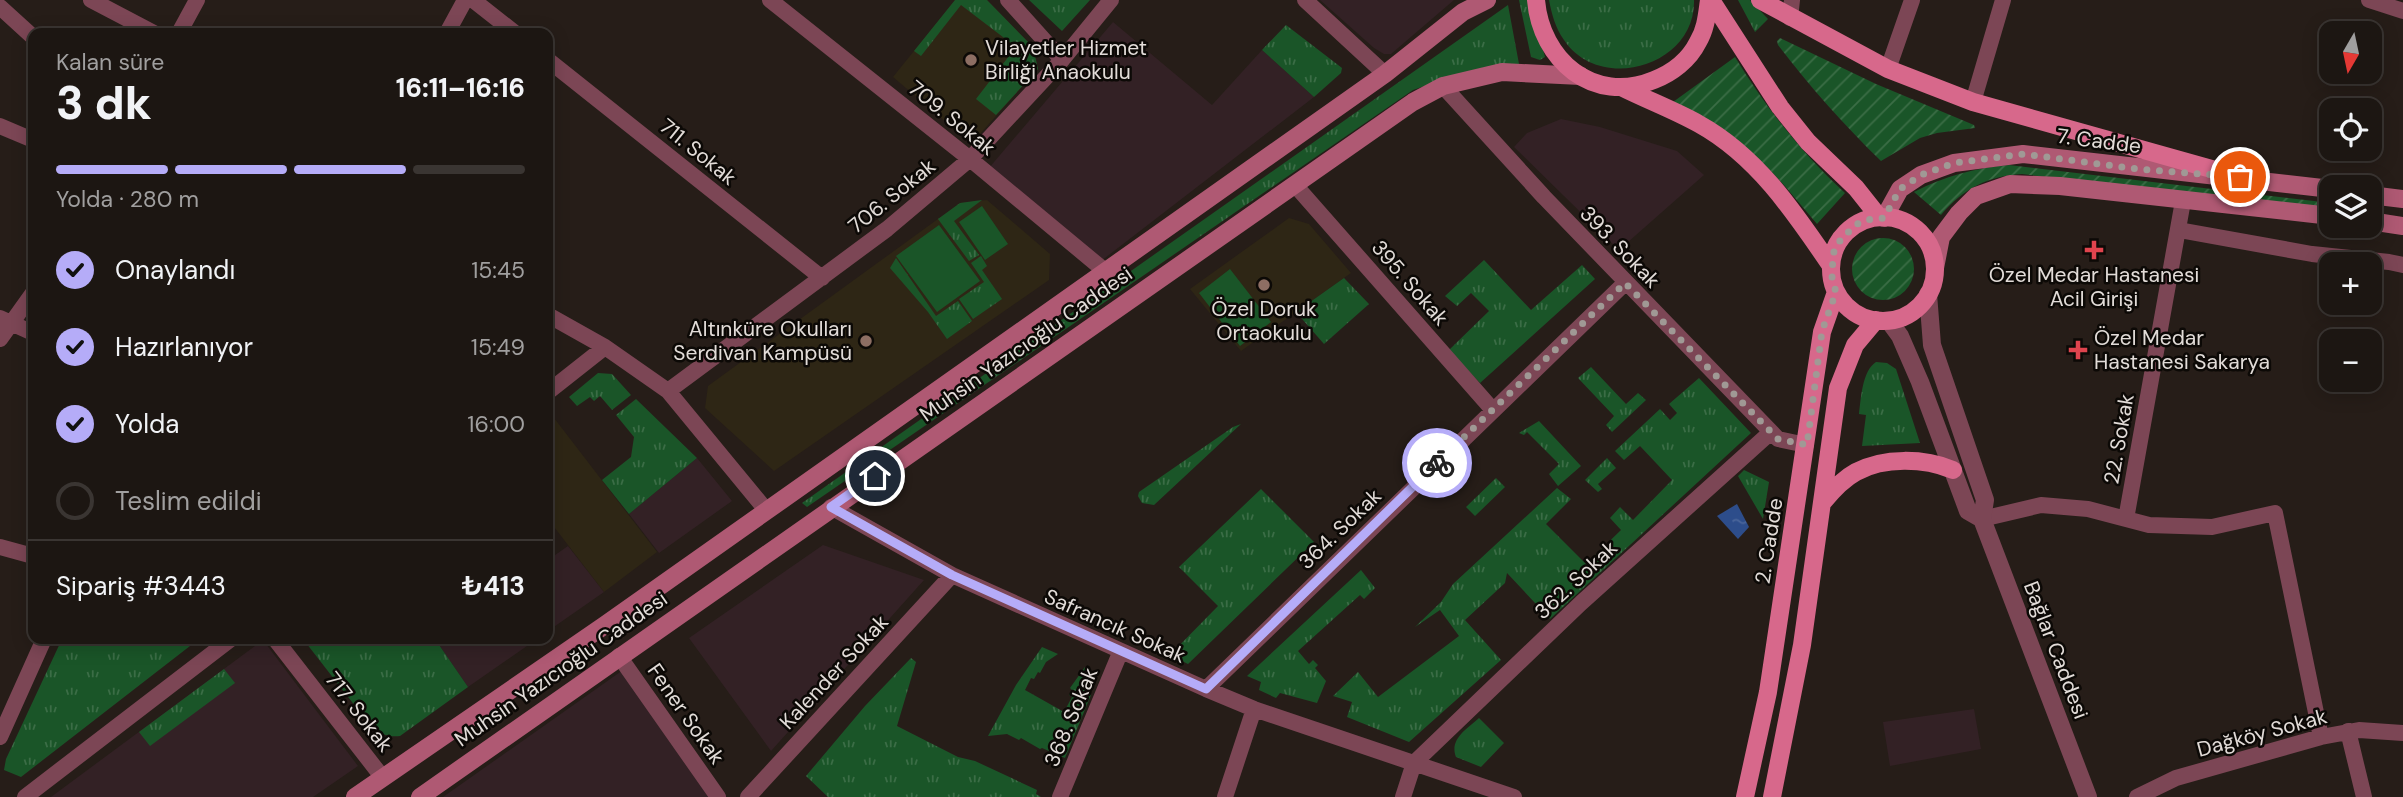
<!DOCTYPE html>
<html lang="tr">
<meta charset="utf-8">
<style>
:root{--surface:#1c1612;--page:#251f1b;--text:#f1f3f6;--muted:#a09f9f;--line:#3a3532;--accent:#b5acf8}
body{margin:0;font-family:"DM Sans",sans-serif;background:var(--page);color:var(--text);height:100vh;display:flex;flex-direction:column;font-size:26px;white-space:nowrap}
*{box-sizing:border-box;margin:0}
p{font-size:23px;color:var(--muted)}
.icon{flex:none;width:38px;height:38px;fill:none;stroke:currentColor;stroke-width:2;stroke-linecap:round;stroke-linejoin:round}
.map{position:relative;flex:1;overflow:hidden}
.sheet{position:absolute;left:28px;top:28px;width:525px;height:616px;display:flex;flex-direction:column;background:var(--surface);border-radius:14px;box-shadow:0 4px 18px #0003,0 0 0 2px var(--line)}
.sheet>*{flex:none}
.needle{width:46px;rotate:189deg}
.fabs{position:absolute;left:2319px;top:21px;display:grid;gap:14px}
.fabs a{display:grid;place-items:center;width:63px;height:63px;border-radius:14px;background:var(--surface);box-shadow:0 4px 18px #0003,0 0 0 2px var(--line);font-size:35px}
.pin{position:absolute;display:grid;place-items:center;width:60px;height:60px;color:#fff;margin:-30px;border:4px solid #fff;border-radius:50%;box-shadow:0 2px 7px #0007}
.courier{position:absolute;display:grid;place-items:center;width:70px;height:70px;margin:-35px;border:5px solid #b5acf8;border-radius:50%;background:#fff;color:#222;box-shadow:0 2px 9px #0007}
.overview em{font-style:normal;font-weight:800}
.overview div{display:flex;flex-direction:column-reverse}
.overview{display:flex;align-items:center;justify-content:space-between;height:119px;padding:0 28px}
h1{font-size:46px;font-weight:800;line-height:52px}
.bar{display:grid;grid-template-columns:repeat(4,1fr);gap:10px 7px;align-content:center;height:84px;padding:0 28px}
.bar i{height:9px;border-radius:5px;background:var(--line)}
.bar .current{background:var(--accent)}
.bar p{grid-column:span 4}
.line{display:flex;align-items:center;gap:18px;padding:0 28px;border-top:2px solid var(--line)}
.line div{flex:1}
ol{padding:0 28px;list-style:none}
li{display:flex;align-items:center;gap:21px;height:77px}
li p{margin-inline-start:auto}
li .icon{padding:7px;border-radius:50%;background:var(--accent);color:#111;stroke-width:4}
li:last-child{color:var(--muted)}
li i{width:38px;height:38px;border:4px solid var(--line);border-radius:50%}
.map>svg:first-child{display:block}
.commercial{fill:#332125}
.education{fill:#2e2615}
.grass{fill:url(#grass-tufts)}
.garden{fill:url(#garden-furrows)}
.pitch{fill:#1a5528}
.water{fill:url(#water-ripples)}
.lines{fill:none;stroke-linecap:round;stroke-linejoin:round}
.minor{stroke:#7c4655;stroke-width:16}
.tertiary{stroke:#7c4655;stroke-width:18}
.secondary{stroke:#af5973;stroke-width:18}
.primary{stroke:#d7688b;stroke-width:18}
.done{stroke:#a09995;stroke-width:7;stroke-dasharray:0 12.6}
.route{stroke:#b5acf8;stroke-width:9}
.education-dot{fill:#8d6e63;stroke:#0c0906;stroke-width:2.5}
.health-dot{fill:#e0444e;stroke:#0c0906;stroke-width:2.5}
.labels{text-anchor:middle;stroke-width:5;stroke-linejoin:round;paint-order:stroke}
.poi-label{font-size:21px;fill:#e2dcd8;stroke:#0c0906;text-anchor:start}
.street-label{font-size:21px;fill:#e2dcd8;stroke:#0c0906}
</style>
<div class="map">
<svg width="2403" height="797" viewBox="0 0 2403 797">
<defs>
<pattern id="grass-tufts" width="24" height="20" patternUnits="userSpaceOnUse" patternTransform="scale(1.75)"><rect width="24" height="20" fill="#1a5528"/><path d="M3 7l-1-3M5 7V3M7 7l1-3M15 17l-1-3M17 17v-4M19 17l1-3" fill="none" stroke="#3b6d46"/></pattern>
<pattern id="garden-furrows" width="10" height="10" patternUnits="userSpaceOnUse" patternTransform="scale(1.75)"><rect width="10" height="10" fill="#1a5528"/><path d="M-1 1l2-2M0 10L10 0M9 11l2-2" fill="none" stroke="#3b6d46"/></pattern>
<pattern id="water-ripples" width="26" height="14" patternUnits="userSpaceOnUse" patternTransform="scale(1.75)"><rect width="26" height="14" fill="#2d4d8b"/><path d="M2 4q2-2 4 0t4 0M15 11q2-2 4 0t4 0" fill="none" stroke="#4b669b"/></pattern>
</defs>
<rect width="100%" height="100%" fill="#261d18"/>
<path class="commercial" d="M1320,0H1454L1391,54H1384L1374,48Z
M1113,22L1212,105L1262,50L1314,97L1101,261L989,168Z
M1561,119L1600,127L1677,151L1704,175L1619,250L1514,147L1527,133Z
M697,458L732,501L659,553L629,514Z
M823,545L924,580L771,751L689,638Z
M568,546L604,592L548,631V560Z
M435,639H537L468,687Z
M263,640L358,766L313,797H51Z
M623,670L713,797H443Z
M1974,709L1981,749L1890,766L1883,722Z"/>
<path class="education" d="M955,0H987L1033,47L1038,69L979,135L960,134L893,77Z
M987,200L1050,254L1049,280L774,471L705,408L708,386L960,203Z
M1289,218L1309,224L1351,273L1241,351L1190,289Z
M551,414L657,552L604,592L548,519V417Z"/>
<path class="grass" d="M955,0H987L1033,47L1038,69L996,115L976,99L1016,47L961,5L921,56L914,51Z
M1029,0H1090L1062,31Z
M1519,0H1530L1545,57L1540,60L1531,57Z
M1549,0H1694C1696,66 1600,94 1564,40C1555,27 1552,15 1549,0Z
M1738,0H1750L1768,19L1755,32Z
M1508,5L1519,64L1457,75L1413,90L807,507L802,503Z
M1286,25L1342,68L1341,73L1314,97L1262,50Z
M982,200L954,221L979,255L969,261L938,219L960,203Z
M981,256L987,266L982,270L1002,299L973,319L959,299L984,282L971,263Z
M896,258L936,316L958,301L972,321L947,339L928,312L890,268Z
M1484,260L1531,310L1582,265L1595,279L1480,383L1449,350L1489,311L1471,293L1457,306L1445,296Z
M1344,278L1369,304L1324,344L1296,312Z
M1876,362L1887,363L1896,369L1920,443L1862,446L1866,415L1859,414C1861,399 1862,371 1876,362Z
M1591,367L1626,404L1638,393L1646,400L1612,432L1606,425L1614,416L1578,378Z
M598,373L612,374L631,395L612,410L600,396L594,401L590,397L577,406L569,397Z
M1699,378L1751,433L1550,619L1507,573L1505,583L1465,620L1501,660L1409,742L1347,717L1352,702L1333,696L1358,672L1378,697L1459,636L1440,610L1415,627L1441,602L1453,584L1557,488L1571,499L1546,524L1586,564L1621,530L1610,518L1620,507L1633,520L1672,480L1640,446L1624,460L1615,451L1660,409L1670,420L1677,413L1669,404Z
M636,399L697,458L629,514L602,480L631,457L634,437L616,415Z
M1539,421L1581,466L1558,486L1549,474L1559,464L1527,432L1524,435L1519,433Z
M1241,424L1154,505L1142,503L1138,496L1139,492L1233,427Z
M1607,458L1616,468L1598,484L1602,489L1598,492L1585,480Z
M1744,470L1769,482L1763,519L1738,476Z
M1496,478L1505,487L1475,516L1466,507Z
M1261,489L1314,542L1188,664L1170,655L1218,606L1179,567Z
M1361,570L1375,588L1364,599L1360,595L1298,651L1309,664L1313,660L1318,665L1315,668L1326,681L1317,703L1280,693L1276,698L1259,690L1261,682L1247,676Z
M62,639H199L21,777L4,770L6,759Z
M303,639H435L468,687L400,736C390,737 382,735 373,729Z
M1042,647L1058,654L1046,662L1040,673L1038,672L1034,679L1031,678L1025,690L1064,712L1072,697L1069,695L1072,690L1070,688L1085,667L1091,695L1065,758L1042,748L1040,749L1021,738L1019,740L1007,734L988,736L1016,685Z
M911,658L916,662L897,726L958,757L975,761L1037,790L1036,794L1041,797H828L806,776L865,706Z
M224,669L235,683L150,746L139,732Z
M1479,718L1504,743L1481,767L1456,757C1449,739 1467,729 1479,718Z"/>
<path class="garden" d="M1780,38L1876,84L1974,125L1975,128L1937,133L1920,138L1881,161C1844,125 1810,87 1778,45L1777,41Z
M1735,57C1766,108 1801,152 1845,193L1817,224L1784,185L1766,166L1673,102Z
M2009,165L2331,203V212L2022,174C1988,176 1964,188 1941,215L1914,192C1945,176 1974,168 2009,165Z
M1852 269a31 31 0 1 1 62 0a31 31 0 1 1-62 0Z"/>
<path class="pitch" d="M982,206L1008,244L985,260L959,222Z
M939,225L980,281L937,312L896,256Z
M1230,269L1271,322L1240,346L1199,293Z"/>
<path class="water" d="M1737,504L1749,527L1738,539L1717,516Z"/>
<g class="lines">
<path class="minor" d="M91,0L154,33
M473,0L515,33
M770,0L970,159L1105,271
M1008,0L1062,60
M1305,0L1385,74
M2369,0L2403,11
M0,7L33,37
M1790,18L1792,0
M179,33L197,0
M447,33L465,0
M548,60L822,278
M1888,69L1912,0
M1443,86L1544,197L1778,439L1806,445
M1973,102L2003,0
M0,126L33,140
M1295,185L1492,409
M2179,230L2312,254L2389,262L2403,265
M548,315L605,347L668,391L766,510
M0,318L33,333
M0,339L33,293
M668,391L887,229L970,159L1062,60L1111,0
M548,392L605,347
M831,507L952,575L1206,689L1254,709L1514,797
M1982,519L2041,505L2088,509L2149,525L2212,527L2275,513L2321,737
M2126,519L2183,201
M0,547L33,556
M275,639L383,778
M619,656L718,797
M1206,689L1625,283
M2348,731L2364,797
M0,737L44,639
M25,797L231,639
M748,797L952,575
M1060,797L1120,653
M1225,797L1254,709
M1403,797L1414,763L1581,603L1771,432
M2137,797L2176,778L2321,737L2359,730L2403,733"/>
<path class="tertiary" d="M1928,294L1932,345L1985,500L1982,519L2088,797
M1889,321L1900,336L1920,382L1968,511L1982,519"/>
<path class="secondary" d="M2370,195L2403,199
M1884,218L1900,189L1921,175L1954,163L2023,154L2331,189
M2370,221L2403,226
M1935,268L1941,237L1959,213L1976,196L2010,184L2060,186L2331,216
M355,797L605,625L1385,74L1463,12L1487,0
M420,797L1413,102L1443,86L1502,72L1581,76"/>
<path class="primary" d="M1536,0C1541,60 1593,105 1654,80C1672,73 1689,60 1698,42C1706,29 1707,14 1709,0
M1711,0L1780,107L1808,142L1856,188L1879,217
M1760,0L1888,69L1973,102L2240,177
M1621,87C1647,100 1674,110 1699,124C1757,156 1795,213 1831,266
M1831 269a52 52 0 1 1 104 0a52 52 0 1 1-104 0Z
M1823,502C1832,491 1843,479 1856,472C1884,457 1924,458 1953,470
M1745,797L1768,692L1822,332L1836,292
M1772,797L1802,645L1838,388L1855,345L1876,320"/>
</g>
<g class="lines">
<path class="done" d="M1437,463L1625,283L1778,439L1807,445L1822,331L1836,292L1832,279L1833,254L1838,243L1855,225L1866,220L1884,218L1900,189L1921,175L1954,163L2023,154L2138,169L2240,177"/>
<path class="route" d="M875,476L831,507L952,575L1206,689L1437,463"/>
</g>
<g class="education-dot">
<circle cx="971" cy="60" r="7"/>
<circle cx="1264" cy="285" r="7"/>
<circle cx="866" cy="341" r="7"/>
</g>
<g class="health-dot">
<path d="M2090.5 239.5h7v7h7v7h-7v7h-7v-7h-7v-7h7z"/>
<path d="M2074.5 339.5h7v7h7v7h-7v7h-7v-7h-7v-7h7z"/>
</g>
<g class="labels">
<g class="poi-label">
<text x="985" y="55">Vilayetler Hizmet<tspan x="985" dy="24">Birliği Anaokulu</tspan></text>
<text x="2094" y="282" text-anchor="middle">Özel Medar Hastanesi<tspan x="2094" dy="24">Acil Girişi</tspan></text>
<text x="1264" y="316" text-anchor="middle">Özel Doruk<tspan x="1264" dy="24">Ortaokulu</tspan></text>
<text x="852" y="336" text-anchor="end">Altınküre Okulları<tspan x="852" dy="24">Serdivan Kampüsü</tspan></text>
<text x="2094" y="345">Özel Medar<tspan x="2094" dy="24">Hastanesi Sakarya</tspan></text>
</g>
<g class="street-label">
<text transform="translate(952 118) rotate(39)" y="7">709. Sokak</text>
<text transform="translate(2099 141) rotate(7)" y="7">7. Cadde</text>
<text transform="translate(698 152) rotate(39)" y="7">711. Sokak</text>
<text transform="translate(892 196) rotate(-39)" y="7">706. Sokak</text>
<text transform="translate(1620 247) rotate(46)" y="7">393. Sokak</text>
<text transform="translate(1410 283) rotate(49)" y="7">395. Sokak</text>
<text transform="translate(1026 344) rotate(-35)" y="7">Muhsin Yazıcıoğlu Caddesi</text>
<text transform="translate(2119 439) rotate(-80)" y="7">22. Sokak</text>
<text transform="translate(1340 529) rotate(-44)" y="7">364. Sokak</text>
<text transform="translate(1769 541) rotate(-81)" y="7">2. Cadde</text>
<text transform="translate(1576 580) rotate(-43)" y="7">362. Sokak</text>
<text transform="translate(1115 626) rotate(24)" y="7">Safrancık Sokak</text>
<text transform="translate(2056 650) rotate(69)" y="7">Bağlar Caddesi</text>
<text transform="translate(561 669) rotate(-35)" y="7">Muhsin Yazıcıoğlu Caddesi</text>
<text transform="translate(834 672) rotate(-47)" y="7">Kalender Sokak</text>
<text transform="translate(359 712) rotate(52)" y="7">717. Sokak</text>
<text transform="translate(686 714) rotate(55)" y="7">Fener Sokak</text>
<text transform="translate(1071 717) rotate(-67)" y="7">368. Sokak</text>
<text transform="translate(2262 733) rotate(-15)" y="7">Dağköy Sokak</text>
</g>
</g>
</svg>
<div class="fabs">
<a><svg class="needle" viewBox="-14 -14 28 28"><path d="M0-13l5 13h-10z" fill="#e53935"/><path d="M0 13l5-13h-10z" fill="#a09f9f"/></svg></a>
<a><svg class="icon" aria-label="locate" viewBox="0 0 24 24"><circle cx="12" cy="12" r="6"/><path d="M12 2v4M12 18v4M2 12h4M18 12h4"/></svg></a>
<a><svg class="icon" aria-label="layers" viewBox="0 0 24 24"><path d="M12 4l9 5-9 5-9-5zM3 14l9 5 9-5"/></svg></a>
<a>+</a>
<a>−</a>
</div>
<div class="pin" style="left:2240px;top:177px;background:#ea580c"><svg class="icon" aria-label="bag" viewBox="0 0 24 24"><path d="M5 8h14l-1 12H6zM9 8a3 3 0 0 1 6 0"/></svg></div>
<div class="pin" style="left:875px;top:476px;background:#1f2937"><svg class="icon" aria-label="home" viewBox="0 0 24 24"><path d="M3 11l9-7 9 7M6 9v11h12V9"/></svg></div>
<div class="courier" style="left:1437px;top:463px"><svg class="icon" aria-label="bike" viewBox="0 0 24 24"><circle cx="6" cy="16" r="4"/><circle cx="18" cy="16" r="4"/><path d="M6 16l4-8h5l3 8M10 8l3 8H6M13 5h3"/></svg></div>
<section class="sheet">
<div class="overview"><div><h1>3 dk</h1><p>Kalan süre</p></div><em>16:11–16:16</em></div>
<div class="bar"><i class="current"></i><i class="current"></i><i class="current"></i><i></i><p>Yolda · 280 m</p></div>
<ol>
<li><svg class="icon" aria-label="check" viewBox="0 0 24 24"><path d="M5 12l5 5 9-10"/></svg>Onaylandı<p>15:45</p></li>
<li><svg class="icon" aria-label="check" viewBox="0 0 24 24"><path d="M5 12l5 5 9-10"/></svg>Hazırlanıyor<p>15:49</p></li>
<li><svg class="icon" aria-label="check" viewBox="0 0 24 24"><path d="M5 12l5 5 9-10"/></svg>Yolda<p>16:00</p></li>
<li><i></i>Teslim edildi</li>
</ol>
<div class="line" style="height:91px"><div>Sipariş #3443</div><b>₺413</b></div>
</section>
</div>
